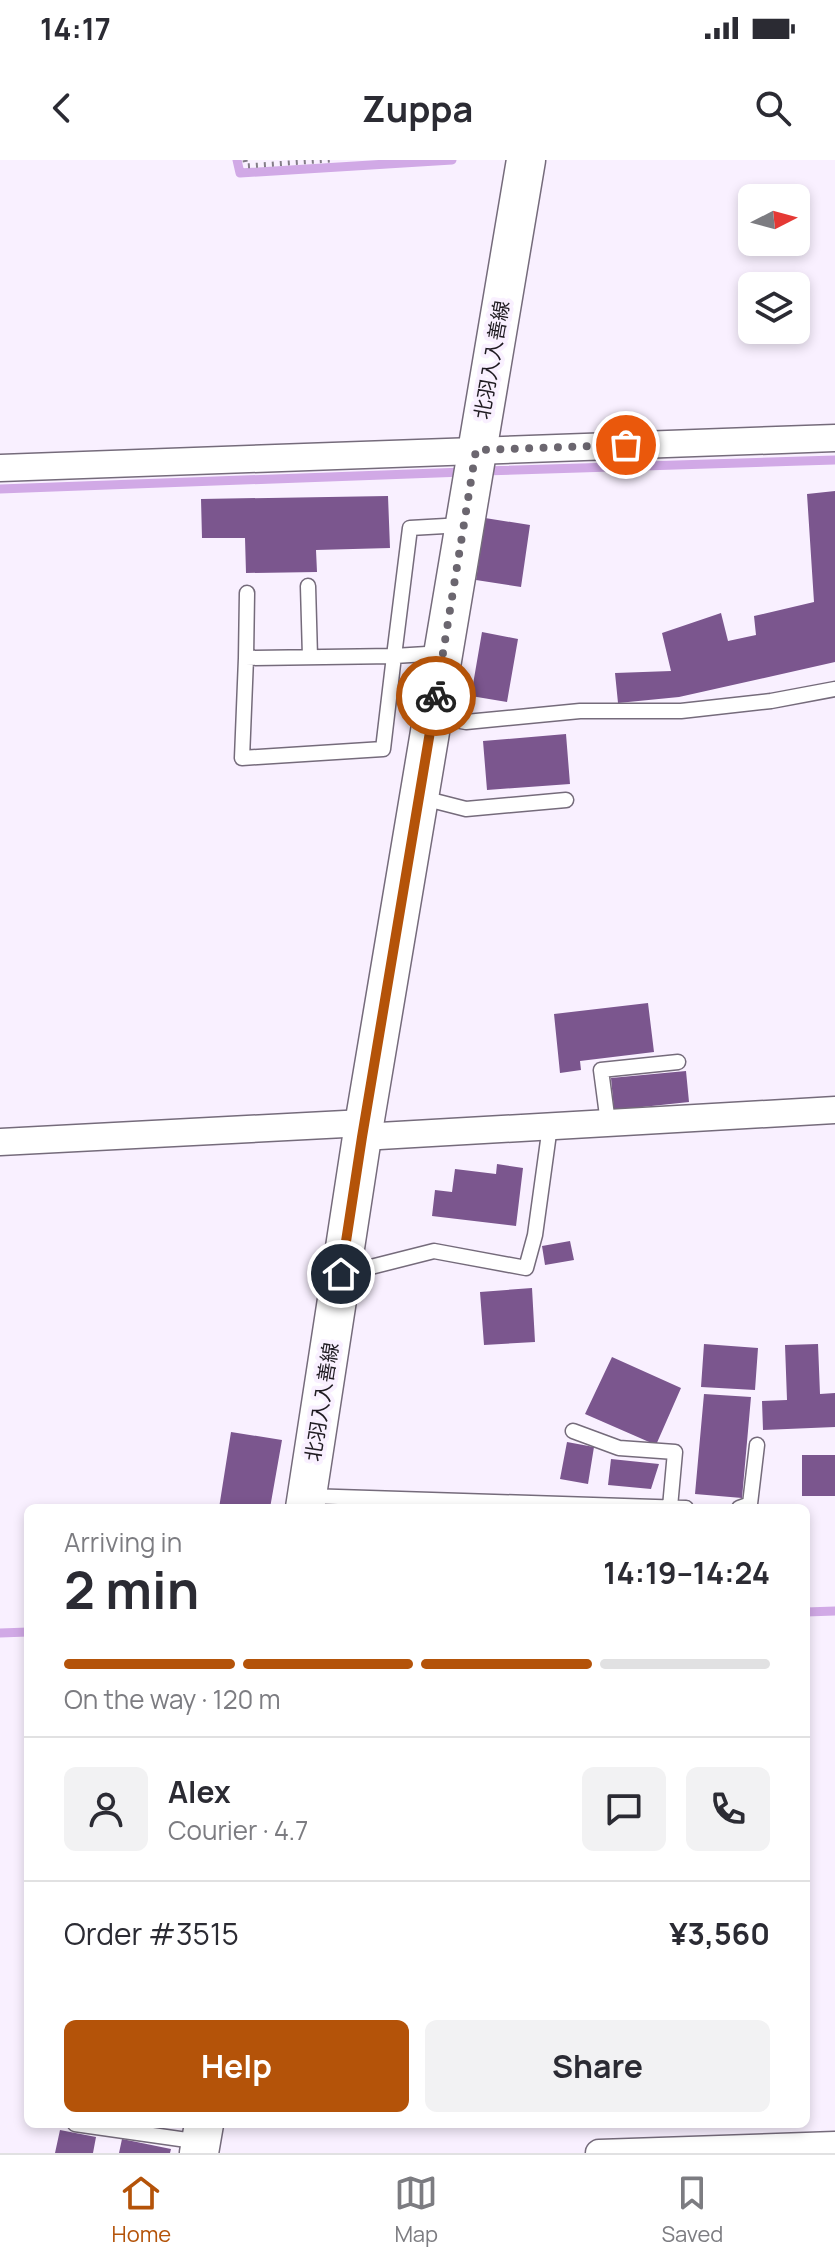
<!DOCTYPE html>
<meta charset="utf-8">
<style>
:root{--surface:#fff;--page:#f2f2f3;--text:#2b2b33;--muted:#7c7c81;--line:#e1e1e2;--accent:#b45309}
body{margin:0;font-family:Manrope,"Noto Sans JP",sans-serif;background:var(--page);color:var(--text);height:100vh;display:flex;flex-direction:column;font-size:30px;white-space:nowrap}
*{box-sizing:border-box;margin:0}
p{font-size:26px;color:var(--muted)}
.icon{flex:none;width:44px;height:44px;fill:none;stroke:currentColor;stroke-width:2;stroke-linecap:round;stroke-linejoin:round}
.map{position:relative;flex:1;overflow:hidden}
.sheet{position:absolute;left:24px;top:1344px;width:786px;height:624px;display:flex;flex-direction:column;background:var(--surface);border-radius:12px;box-shadow:0 4px 12px #0003}
.sheet>*{flex:none}
.needle{width:52px;rotate:84deg}
.controls{position:absolute;left:738px;top:24px;display:grid;gap:16px}
.controls a{display:grid;place-items:center;width:72px;height:72px;border-radius:12px;background:var(--surface);box-shadow:0 4px 12px #0003;font-size:40px}
.pin{position:absolute;display:grid;place-items:center;width:68px;height:68px;color:#fff;margin:-34px;border:4px solid #fff;border-radius:50%;box-shadow:0 2px 8px #0007}
.courier{position:absolute;display:grid;place-items:center;width:80px;height:80px;margin:-40px;border:6px solid #b45309;border-radius:50%;background:#fff;color:#222;box-shadow:0 2px 10px #0007}
.headline em{font-style:normal;font-weight:700}
.headline div{display:flex;flex-direction:column-reverse}
.headline{display:flex;align-items:center;justify-content:space-between;height:136px;padding:0 40px}
h1{font-size:52px;font-weight:700;line-height:60px}
.bar{display:grid;grid-template-columns:repeat(4,1fr);gap:12px 8px;align-content:center;height:96px;padding:0 40px}
.bar i{height:10px;border-radius:6px;background:var(--line)}
.bar .selected{background:var(--accent)}
.bar p{grid-column:span 4}
.line{display:flex;align-items:center;gap:20px;padding:0 40px;border-top:2px solid var(--line)}
.line div{flex:1}
.round{display:grid;place-items:center;flex:none;width:84px;height:84px;border-radius:12px;background:var(--page)}
.action{display:flex;gap:16px;margin-top:auto;padding:16px 40px}
.action a{flex:1;height:92px;border-radius:12px;background:var(--accent);color:#fff;font-size:32px;font-weight:700;line-height:92px;text-align:center}
.action a+a{background:var(--page);color:var(--text)}
.status{display:flex;justify-content:space-between;align-items:center;height:56px;padding:0 40px;background:var(--surface);direction:ltr}
.status svg{height:22px;fill:currentColor}
header{display:flex;justify-content:space-between;align-items:center;height:104px;padding:0 40px;background:var(--surface);font-size:36px;font-weight:700}
.tab-bar{display:flex;justify-content:space-around;align-items:center;height:112px;border-top:2px solid var(--line);background:var(--surface);font-size:22px;color:var(--muted)}
.tab-bar a{display:grid;justify-items:center;gap:4px}
.tab-bar .selected{color:var(--accent)}
.map>svg:first-child{display:block}
.lines{fill:none;stroke-linecap:round;stroke-linejoin:round}
.stream{stroke:#d1a9e6;stroke-width:9}
.building{fill:#7b568e}
.lane-casing{stroke:#756b7b;stroke-width:17}
.street-casing{stroke:#756b7b;stroke-width:29}
.secondary-casing{stroke:#756b7b;stroke-width:41}
.path{stroke:#837c87;stroke-width:5;stroke-dasharray:2 6;stroke-linecap:butt}
.lane{stroke:#fff;stroke-width:14}
.street{stroke:#fff;stroke-width:26}
.secondary{stroke:#fff;stroke-width:38}
.done{stroke:#6b666f;stroke-width:8;stroke-dasharray:0 14.4}
.route{stroke:#b45309;stroke-width:10}
.labels{text-anchor:middle;stroke-width:8;stroke-linejoin:round;paint-order:stroke}
.street-label{font-size:20px;fill:#1f1b21;stroke:#f9f0ff}
</style>
<div class="status"><b>14:17</b><svg viewBox="0 0 49 12"><path d="M0 12V9h3v3zM5 12V6h3v6zM10 12V3h3v9zM15 12V0h3v12zM26 1h20v11H26zM47 4h2v5h-2z"/></svg></div>
<header><svg class="icon" aria-label="back" viewBox="0 0 24 24"><path d="M15 5l-7 7 7 7"/></svg>Zuppa<svg class="icon" aria-label="search" viewBox="0 0 24 24"><circle cx="10" cy="10" r="6"/><path d="M15 15l6 6"/></svg></header>
<div class="map">
<svg width="835" height="1993" viewBox="0 0 835 1993">
<rect width="100%" height="100%" fill="#f9f0ff"/>
<g class="lines">
<path class="stream" d="M237,0L240,13L452,0
M483,311L835,300
M0,329L464,312
M806,1452L835,1451
M0,1473L28,1472"/>
</g>
<path class="building" d="M835,331V502L679,537L618,543L615,513L671,511L662,473L721,453L728,481L756,475L754,456L814,442L807,334Z
M388,336L390,388L316,390L317,412L246,413L245,378H202L201,339Z
M485,358L530,365L521,427L476,420Z
M482,472L518,479L507,542L471,536Z
M566,574L570,624L487,630L483,581Z
M648,843L654,892L580,901L581,910L560,913L554,854Z
M686,911L689,942L614,950L611,918Z
M497,1004L523,1008L516,1066L432,1056L435,1030L452,1032L455,1009L496,1014Z
M570,1081L574,1100L545,1105L542,1086Z
M532,1128L535,1182L484,1185L480,1132Z
M704,1184L758,1188L755,1230L701,1227Z
M818,1184L820,1234L835,1233V1267L763,1270L762,1241L787,1240L785,1185Z
M612,1197L681,1228L656,1285L585,1254Z
M704,1234L751,1237L742,1338L695,1334Z
M231,1272L282,1280L270,1348H219Z
M567,1282L594,1287L588,1324L560,1319Z
M802,1295H835V1336H802Z
M611,1299L659,1304L651,1329L608,1325Z
M60,1970L96,1977L93,1993H55Z
M122,1979L171,1989L170,1993H119Z"/>
<g class="lines">
<defs>
<path id="lane" d="M308,426L310,497
M443,493L394,496L410,368L463,365
M394,496L383,589L242,598L246,498Z
M246,498L247,433
M433,556L466,562L580,551H681L771,541L835,529
M419,637L466,649L566,640
M608,963L601,910L678,902
M343,1114L434,1091L526,1108L535,1075L550,966
M573,1271L619,1288L675,1292L670,1347
M307,1336L686,1348
M739,1348L750,1344L757,1285
M75,1964L201,1982"/>
<path id="street" d="M0,308L835,278
M362,977L835,950
M0,982L364,963
M599,1993L835,1985"/>
<path id="secondary" d="M305,1348L362,977L526,0
M199,1993L204,1964"/>
</defs>
<use href="#lane" class="lane-casing"/>
<use href="#street" class="street-casing"/>
<use href="#secondary" class="secondary-casing"/>
<path class="path" d="M245,0L246,6L330,0"/>
<use href="#lane" class="lane"/>
<use href="#street" class="street"/>
<use href="#secondary" class="secondary"/>
</g>
<g class="lines">
<path class="done" d="M436,536L476,290L626,285"/>
<path class="route" d="M341,1114L362,977L436,536"/>
</g>
<g class="labels">
<g class="street-label">
<text transform="translate(492 200) rotate(-80)" y="7">北羽入入善線</text>
<text transform="translate(322 1242) rotate(-81)" y="7">北羽入入善線</text>
</g>
</g>
</svg>
<div class="controls">
<a><svg class="needle" viewBox="-14 -14 28 28"><path d="M0-13l5 13h-10z" fill="#e53935"/><path d="M0 13l5-13h-10z" fill="#7c7c81"/></svg></a>
<a><svg class="icon" aria-label="layers" viewBox="0 0 24 24"><path d="M12 4l9 5-9 5-9-5zM3 14l9 5 9-5"/></svg></a>
</div>
<div class="pin" style="left:626px;top:285px;background:#ea580c"><svg class="icon" aria-label="bag" viewBox="0 0 24 24"><path d="M5 8h14l-1 12H6zM9 8a3 3 0 0 1 6 0"/></svg></div>
<div class="pin" style="left:341px;top:1114px;background:#1f2937"><svg class="icon" aria-label="home" viewBox="0 0 24 24"><path d="M3 11l9-7 9 7M6 9v11h12V9"/></svg></div>
<div class="courier" style="left:436px;top:536px"><svg class="icon" aria-label="bike" viewBox="0 0 24 24"><circle cx="6" cy="16" r="4"/><circle cx="18" cy="16" r="4"/><path d="M6 16l4-8h5l3 8M10 8l3 8H6M13 5h3"/></svg></div>
<section class="sheet">
<div class="headline"><div><h1>2 min</h1><p>Arriving in</p></div><em>14:19–14:24</em></div>
<div class="bar"><i class="selected"></i><i class="selected"></i><i class="selected"></i><i></i><p>On the way · 120 m</p></div>
<div class="line" style="height:144px"><a class="round"><svg class="icon" aria-label="person" viewBox="0 0 24 24"><circle cx="12" cy="8" r="4"/><path d="M4 21q1-7 8-7t8 7"/></svg></a><div><b>Alex</b><p>Courier · 4.7</p></div><a class="round"><svg class="icon" aria-label="chat" viewBox="0 0 24 24"><path d="M4 5h16v11H9l-5 4z"/></svg></a><a class="round"><svg class="icon" aria-label="phone" viewBox="0 0 24 24"><path d="M5 4h4l2 5-3 2q2 4 5 5l2-3 5 2v4C11 20 4 13 5 4z"/></svg></a></div>
<div class="line" style="height:104px"><div>Order #3515</div><b>¥3,560</b></div>
<div class="action"><a>Help</a><a>Share</a></div>
</section>
</div>
<nav class="tab-bar">
<a class="selected"><svg class="icon" aria-label="home" viewBox="0 0 24 24"><path d="M3 11l9-7 9 7M6 9v11h12V9"/></svg>Home</a>
<a><svg class="icon" aria-label="map" viewBox="0 0 24 24"><path d="M3 6l6-2 6 2 6-2v14l-6 2-6-2-6 2zM9 4v14M15 6v14"/></svg>Map</a>
<a><svg class="icon" aria-label="saved" viewBox="0 0 24 24"><path d="M7 4h10v16l-5-4-5 4z"/></svg>Saved</a>
</nav>
